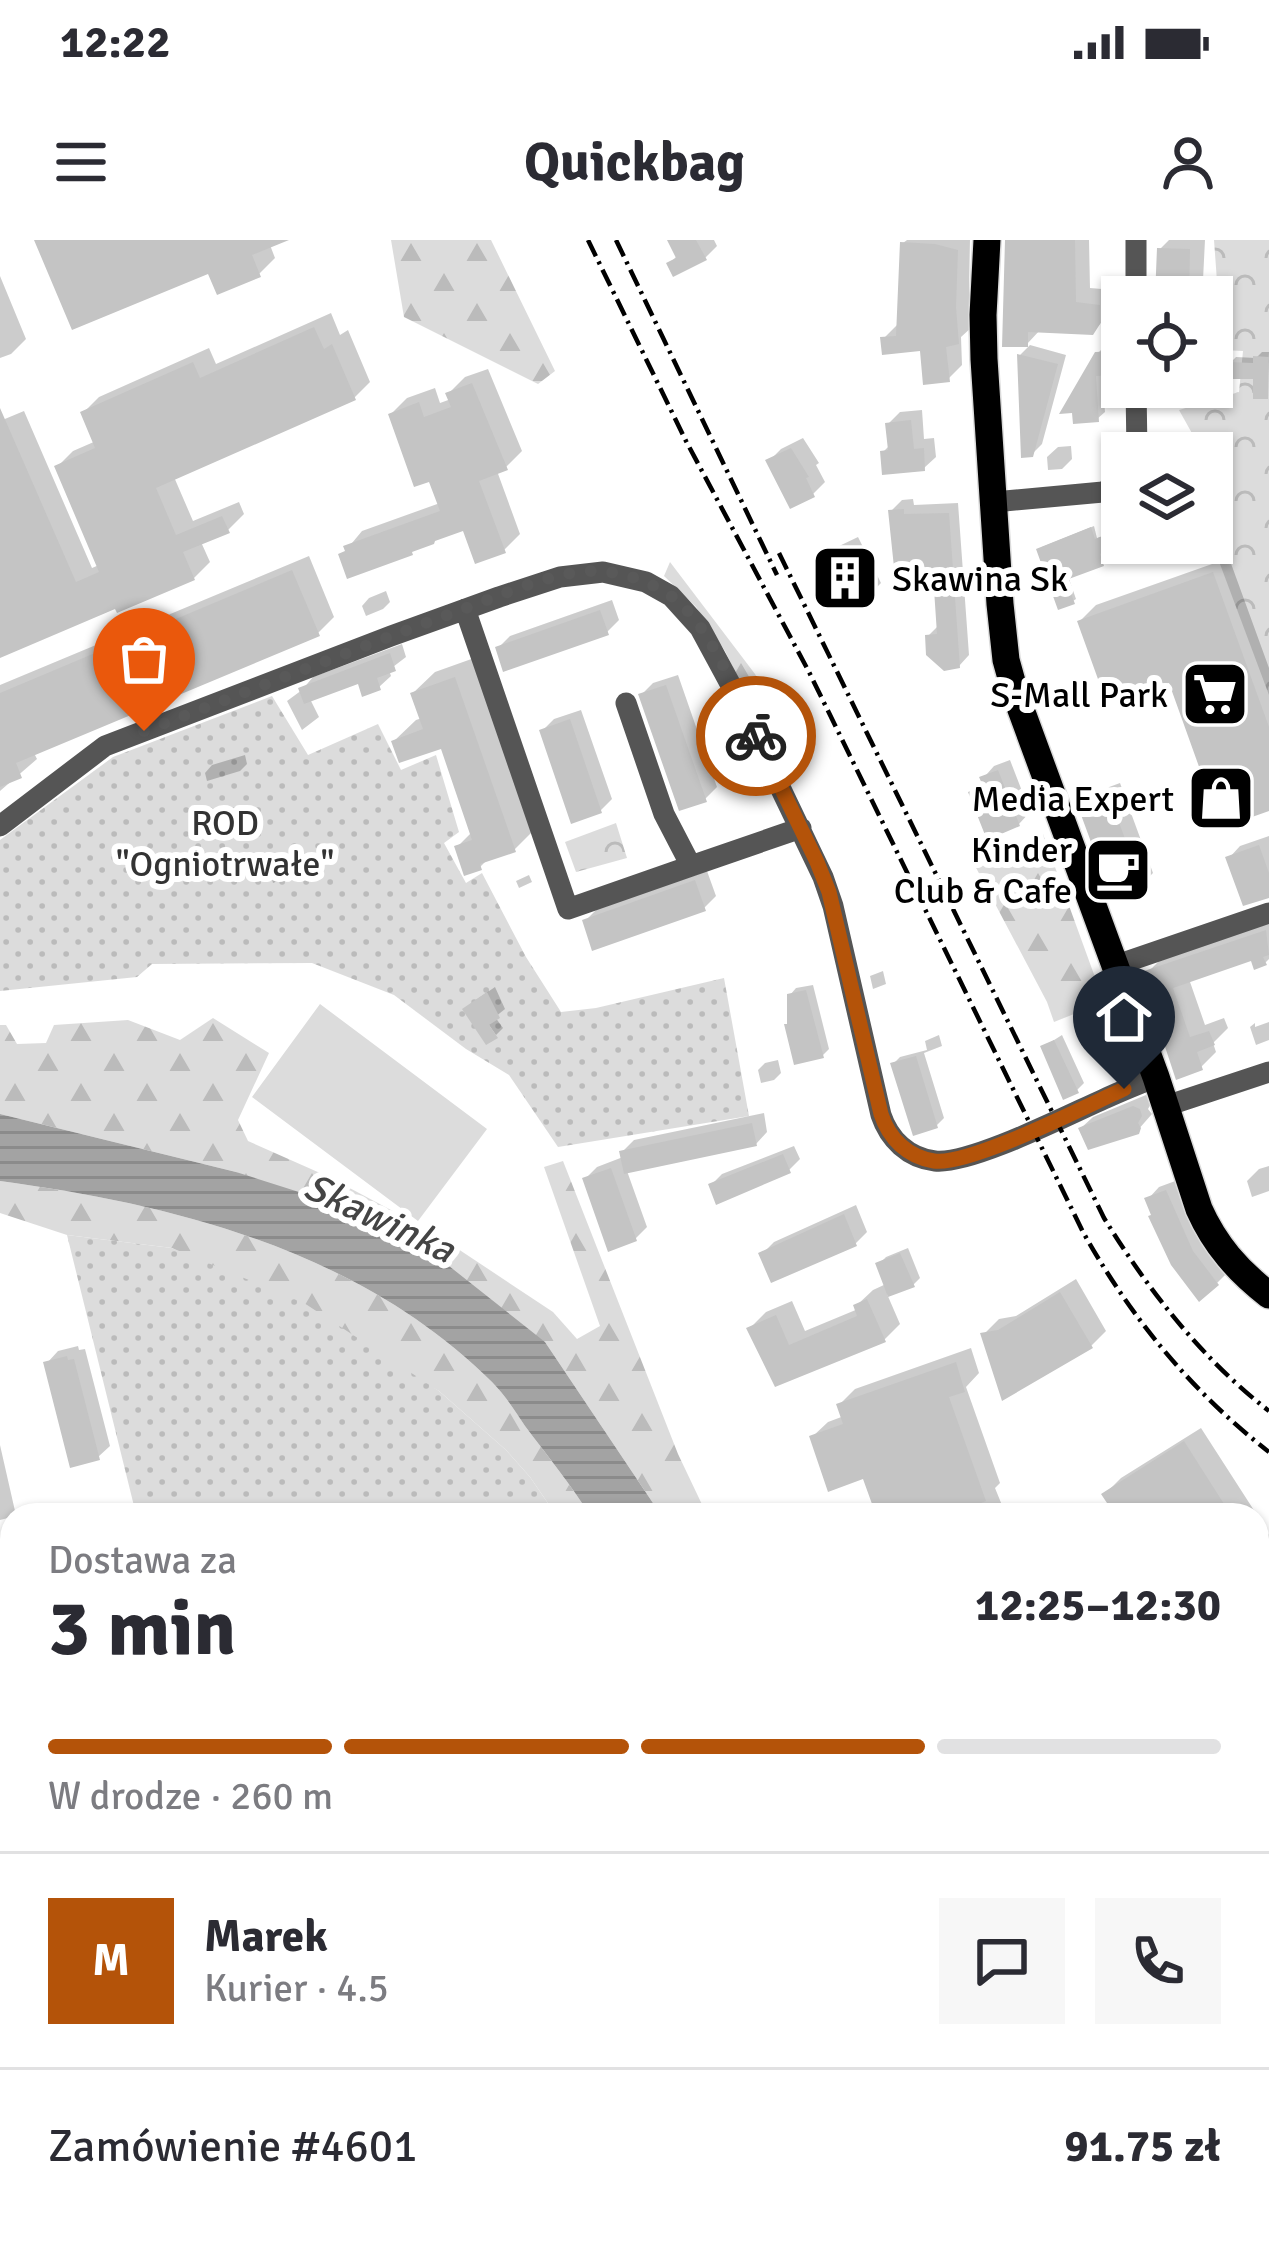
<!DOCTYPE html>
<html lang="pl">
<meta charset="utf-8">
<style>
:root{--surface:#fff;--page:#f7f7f7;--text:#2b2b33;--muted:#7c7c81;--line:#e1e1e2;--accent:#b45309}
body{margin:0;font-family:Signika,sans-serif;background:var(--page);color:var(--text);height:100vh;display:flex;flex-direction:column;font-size:45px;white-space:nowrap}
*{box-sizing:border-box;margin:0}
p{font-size:39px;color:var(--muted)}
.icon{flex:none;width:66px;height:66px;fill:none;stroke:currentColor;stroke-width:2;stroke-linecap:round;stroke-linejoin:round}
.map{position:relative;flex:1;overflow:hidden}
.panel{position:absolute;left:0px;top:1263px;width:1269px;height:744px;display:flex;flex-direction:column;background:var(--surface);border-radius:36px 36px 0 0;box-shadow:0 3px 9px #0004}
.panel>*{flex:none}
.buttons{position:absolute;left:1101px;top:36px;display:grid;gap:24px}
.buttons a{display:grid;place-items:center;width:132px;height:132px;border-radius:0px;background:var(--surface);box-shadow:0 3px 9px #0004;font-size:60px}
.pin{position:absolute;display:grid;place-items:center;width:102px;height:102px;color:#fff;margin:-123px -51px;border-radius:50% 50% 50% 0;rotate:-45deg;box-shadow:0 0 12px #0007}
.pin .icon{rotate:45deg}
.courier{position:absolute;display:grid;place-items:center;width:120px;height:120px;margin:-60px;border:9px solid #b45309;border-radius:50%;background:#fff;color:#222;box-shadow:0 3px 15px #0007}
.summary em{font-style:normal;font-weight:700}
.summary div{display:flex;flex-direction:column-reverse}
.summary{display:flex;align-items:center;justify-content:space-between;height:204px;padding:0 48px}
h1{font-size:78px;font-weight:700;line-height:90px}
.bar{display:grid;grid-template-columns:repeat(4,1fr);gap:18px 12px;align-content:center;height:144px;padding:0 48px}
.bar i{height:15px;border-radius:9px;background:var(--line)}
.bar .active{background:var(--accent)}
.bar p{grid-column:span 4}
.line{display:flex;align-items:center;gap:30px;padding:0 48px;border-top:3px solid var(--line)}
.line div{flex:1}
.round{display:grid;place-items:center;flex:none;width:126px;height:126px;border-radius:0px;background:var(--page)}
.status{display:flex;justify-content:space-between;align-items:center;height:84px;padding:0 60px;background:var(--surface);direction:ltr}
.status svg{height:33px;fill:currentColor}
header{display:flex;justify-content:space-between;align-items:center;height:156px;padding:0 48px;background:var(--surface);font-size:54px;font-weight:700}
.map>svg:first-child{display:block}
.grass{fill:url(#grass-tufts)}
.forest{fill:url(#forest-firs)}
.park{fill:url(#park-crowns)}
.garden{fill:url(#garden-dots)}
.pitch{fill:#dcdcdc}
.water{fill:url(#water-rules)}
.shadow{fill:#0003}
.building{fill:#c4c4c4}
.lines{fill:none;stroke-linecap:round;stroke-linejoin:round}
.major-casing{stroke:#dbdbdb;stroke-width:30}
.minor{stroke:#555;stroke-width:21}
.major{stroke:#000;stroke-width:27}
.rail{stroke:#000;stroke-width:4.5;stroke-dasharray:18 6 3 6;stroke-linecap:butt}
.done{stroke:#595959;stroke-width:12;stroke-dasharray:0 21.6}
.route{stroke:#b45309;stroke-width:15}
.labels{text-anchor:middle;stroke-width:12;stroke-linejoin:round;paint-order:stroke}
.poi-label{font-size:36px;fill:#000;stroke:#fff;text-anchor:end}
.park-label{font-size:36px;fill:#333;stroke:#fff}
.water-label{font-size:39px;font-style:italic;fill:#444;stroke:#fff}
</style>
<div class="status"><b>12:22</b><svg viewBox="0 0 49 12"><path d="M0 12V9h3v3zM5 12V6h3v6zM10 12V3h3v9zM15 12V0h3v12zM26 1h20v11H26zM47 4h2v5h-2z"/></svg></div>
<header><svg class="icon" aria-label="menu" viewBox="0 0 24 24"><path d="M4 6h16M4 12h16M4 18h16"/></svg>Quickbag<svg class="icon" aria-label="person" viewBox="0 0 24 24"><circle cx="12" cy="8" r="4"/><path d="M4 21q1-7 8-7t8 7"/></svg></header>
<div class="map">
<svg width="1269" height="2007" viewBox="0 0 1269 2007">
<defs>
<pattern id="grass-tufts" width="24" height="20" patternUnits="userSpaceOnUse" patternTransform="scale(3)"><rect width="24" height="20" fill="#dcdcdc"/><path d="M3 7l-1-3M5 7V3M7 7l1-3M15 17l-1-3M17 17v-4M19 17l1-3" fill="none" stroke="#bbb"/></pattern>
<pattern id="forest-firs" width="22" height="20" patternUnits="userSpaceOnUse" patternTransform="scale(3)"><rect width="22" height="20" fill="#dcdcdc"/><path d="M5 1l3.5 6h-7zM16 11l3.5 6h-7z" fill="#bbb"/></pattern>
<pattern id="park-crowns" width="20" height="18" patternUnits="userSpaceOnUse" patternTransform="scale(3)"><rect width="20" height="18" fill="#dcdcdc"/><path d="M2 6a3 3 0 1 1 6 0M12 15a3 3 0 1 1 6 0" fill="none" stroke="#bbb"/></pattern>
<pattern id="garden-dots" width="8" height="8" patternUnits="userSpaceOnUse" patternTransform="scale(3)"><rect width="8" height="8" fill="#dcdcdc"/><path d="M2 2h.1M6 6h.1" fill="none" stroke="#bbb" stroke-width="1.8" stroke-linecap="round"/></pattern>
<pattern id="water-rules" width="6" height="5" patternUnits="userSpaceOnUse" patternTransform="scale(3)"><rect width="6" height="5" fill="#a3a3a3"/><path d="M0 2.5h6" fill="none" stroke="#8b8b8b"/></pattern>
</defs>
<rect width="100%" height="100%" fill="#fff"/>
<path class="grass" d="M1269,1952V2007H1131L1160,1995H1257V1956Z
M749,1995H894L902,2007H666Z"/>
<path class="forest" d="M391,0H491L555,131L538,144L404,77Z
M670,322L755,434L795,502L776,515L725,411L696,367L664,336Z
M1043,594L1104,762L1054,782L1047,762L973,622Z
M213,778L269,813L238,880L248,901L329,937L434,993L553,1072L577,1099L600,1086L544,927L563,921L678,1214L707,1275H661L545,1102L236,932L0,874V785H6L17,804L46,803L54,785L128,780L180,800Z
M0,941C178,965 361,1012 492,1142C505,1155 515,1171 525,1186C547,1215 570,1244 590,1275H556L530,1237L506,1210L439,1151L172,1008L67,995L0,973Z"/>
<path class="park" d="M1214,0H1269V455L1217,316L1212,213H1203L1179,170L1239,152L1243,111L1222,110Z
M616,583L627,618L576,632L565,602Z"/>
<path class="garden" d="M272,456L308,515L378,484L401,530L436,515L459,592L444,603L466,643L482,633L526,717L561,772L596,768L724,738L749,876L558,907L509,835L466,809L394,755L312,723L152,724L137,737L0,751V600L113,517Z
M67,995L172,1008L304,1063L439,1151L506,1210L530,1237L556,1275H131L134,1266Z"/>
<path class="pitch" d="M320,764L487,889L418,981L252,857Z
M1269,1358V1952L1257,1956V1363Z"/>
<path class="water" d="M0,874L236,932L321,959L420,1003L545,1102L661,1275H590C570,1244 547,1215 525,1186C515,1171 505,1155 492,1142C361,1012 178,965 0,941Z"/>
<path class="shadow" d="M38,0H281L270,5L275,18L259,34L209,30Z
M671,0H714L717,6L705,18L670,23L678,15Z
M907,0H970L969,51L972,87L961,97L962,125L948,139L923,108L884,98L898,84L903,3Z
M1007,0H1089L1090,48L1114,50V66L1108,76L1092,92L1041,89L1027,104Z
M1169,0H1205L1203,40L1223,41L1218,89L1212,95V57H1158L1160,9Z
M0,36L26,99L11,114L0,118Z
M331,73L340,95L348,90L370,142L354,158L174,237L193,281L239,262L244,274L228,290L201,302L210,322L194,338L117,365L0,415V181L24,171L92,328L99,325L57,227L73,211L96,201L83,173L99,157L209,108L216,124Z
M1030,105L1066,115L1042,204L1032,214L1020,115Z
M1122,105V130L1102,132L1105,172L1097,179L1076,181L1097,114L1105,106Z
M1262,112H1269L1267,156L1256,136L1230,123L1236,117L1256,118Z
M488,129L522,211L506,227L497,231L520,294L504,310L465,287L347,309L362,291L440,263L431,238L391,174L407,158L435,148L440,163L451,159L449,153L465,137Z
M922,170L924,199L934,198L936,217L924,228L883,212L890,205L888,184L900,172Z
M803,198L819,223L816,225L825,242L813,254L769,221L781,209Z
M1071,206L1072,219L1062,229L1048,230L1047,217L1058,207Z
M913,259L914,265L958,263L969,415L959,426L928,396L939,385L935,330L891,271L902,260Z
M1094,286L1097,298L1122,289V302L1101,310L1105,320L1102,323L1068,336L1076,359L1073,361L1042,307Z
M858,297L881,343L869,355L824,320L835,308Z
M309,316L334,377L318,393L34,513L37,519L0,551V445Z
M1229,318L1269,428V568L1171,439L1080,381L1096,365Z
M386,351L390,362L383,369L366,376L362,366L369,358Z
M612,360L619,380L607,392L498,408L510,396Z
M402,404L406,417L389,430L391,436L379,447L360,440L310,459L319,477L302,490L287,461L302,450L313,437Z
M477,417L536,588L514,610L489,618L480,627L457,607L472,592L443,505L394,501L416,480L422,478L413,453L435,432Z
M678,435L717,547L705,559L641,455L653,443Z
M581,470L612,559L600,571L542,491L554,479Z
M245,515L247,524L240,531L207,541L205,533L212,525Z
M1010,520L1030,572L1019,584L971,552L994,526Z
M1120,543L1153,633L1141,645L1081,565L1093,553Z
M1269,596V656L1229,618L1240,606Z
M288,628L290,636L273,643L271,635Z
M707,631L716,656L704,668L585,681L597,669Z
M529,635L532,642L519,648L516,641Z
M1269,681V719L1265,723L1253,718L1189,739L1205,785L1224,778L1228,788L1213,803L1216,812L1201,827L1148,732L1163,717Z
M883,731L886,744L873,749L870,736Z
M813,745L829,809L822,816L790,755L796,748Z
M495,747L505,769L495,777L503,788L496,795L473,762Z
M1269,782V800L1256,805L1250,787L1255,783V787Z
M939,795L942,806L924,813L944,878L937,885L893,824L900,817L927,810L925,801Z
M1062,795L1084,843L1077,850L1043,807Z
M778,820L781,833L774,840L761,843L758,830L765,823Z
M1146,855L1152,862L1148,869L1152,874L1137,891L1081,888L1093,877Z
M764,873L767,892L756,904L627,931L647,987L635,999L585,939L597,927L623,917L622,912L634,900Z
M794,906L800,919L789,930L711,945L722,934Z
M1269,926V951L1252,957L1247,941L1259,929Z
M1178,940L1229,1031L1217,1043L1148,959L1159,947Z
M856,965L867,992L855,1004L762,1014L774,1002Z
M908,1008L920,1038L913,1045L887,1054L900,1084L884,1100L776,1144L750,1088L766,1072L792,1061L805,1091L858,1069L856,1066L873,1050L886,1044L879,1024L886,1017Z
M1076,1039L1106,1091L1091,1106L984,1094L999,1079L1016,1076Z
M78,1106L79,1110L85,1109L110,1206L98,1217L47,1123L58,1111Z
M971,1108L979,1133L966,1147L1000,1243L995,1248L1006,1275H879L865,1235L812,1197L828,1182L844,1176L839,1165L855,1149Z
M1201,1188L1257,1275H1118L1105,1254L1121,1238Z
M0,1205L15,1271L8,1278L0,1280Z
M334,1263L342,1271L337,1275H320Z
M1257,1276L1269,1295V1328L1257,1337Z
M12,1935V1970L0,1973V1939Z"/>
<path class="building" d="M34,0H289L252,15L261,37L217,55L208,34L72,90Z
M667,0H696L707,20L673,37L666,23L676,18Z
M1005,0H1075L1076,62L1100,65V84L1093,95L1028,92V107H1002Z
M900,2L935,4L958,10L956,67L959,104L946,107L950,142L923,145L920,111L882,115L880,97L896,96Z
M1157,8L1190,9L1189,57H1155Z
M314,87L324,109L332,104L356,160L156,248L176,295L222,276L230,293L183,312L195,340L117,373L115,369L0,418V168L76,342L99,332L54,226L95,208L80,172L193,122L200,138Z
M1121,111L1122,134L1096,136L1099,182L1073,184L1072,173L1059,174L1095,112Z
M1017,114L1058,124L1033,217L1021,218Z
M1253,116L1269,117L1268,159H1253V139H1227V122L1253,123Z
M472,143L508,230L479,241L506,313L475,324L463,291L435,301L434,304L412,312L413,315L347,339L338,314L345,311L343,306L440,271L429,242L414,247L388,174L419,162L424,177L451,167L445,153Z
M911,180L914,209L924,208L925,231L882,235L880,211L888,210L885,183Z
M791,208L809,237L806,238L815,257L790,269L765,220Z
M904,269V274L949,273L960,428L944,431L926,415L925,395L937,394L933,334L895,337L888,270Z
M1091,287L1095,299L1122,289V305L1100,314L1104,326L1066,340L1075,364L1058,370L1036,309Z
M846,307L871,357L845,370L820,319Z
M292,330L320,396L16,523L22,538L0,547V453Z
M1213,332L1269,487V571L1221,588L1169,443L1107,464L1077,381Z
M600,370L609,395L503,432L495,407Z
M390,413L396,431L377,438L381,450L362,457L358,444L304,464L298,448Z
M455,437L516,612L480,624L482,630L464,636L454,606L472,600L441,509L399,523L391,501L423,489L410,453Z
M666,445L707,562L679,571L638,454Z
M570,479L602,573L571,584L539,490Z
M998,530L1020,586L987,600L968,552L983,546L979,537Z
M1108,553L1143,647L1112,659L1077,564Z
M1259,605L1269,633V658L1243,666L1225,617Z
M695,640L706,671L592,711L582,680Z
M1266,690L1269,715L1263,717L1267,725L1254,730L1251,721L1173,748L1190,797L1209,791L1215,805L1197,812L1203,830L1176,840L1143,740L1147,738L1144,731Z
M806,750L824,818L794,825L784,784H787V754Z
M487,752L500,778L489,785L498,798L486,805L462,769Z
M1054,800L1079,853L1063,860L1040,806Z
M916,816L938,888L913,896L890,823Z
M1133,866L1140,869L1142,876L1138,883L1141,888L1139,894L1088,910L1078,888Z
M752,883L757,906L624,934L619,911Z
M783,914L791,933L716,965L708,944Z
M611,928L637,1001L608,1012L582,938Z
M1166,950L1193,1011L1219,1045L1199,1062L1171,1025L1148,976L1151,975L1144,958Z
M844,974L857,1006L771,1043L758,1013Z
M900,1013L915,1047L888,1057L875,1023Z
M1060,1052L1093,1108L1002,1161L980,1093L998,1090Z
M867,1059L886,1102L775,1147L746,1088L776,1075L789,1105L857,1076L853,1065Z
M67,1116L68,1120L74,1119L100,1220L70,1228L43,1122Z
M956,1122L965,1152L949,1157L986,1261L981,1263L985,1275H876L863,1239L828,1252L809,1196L843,1184L836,1164Z
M1184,1201L1231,1275H1115L1101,1254Z"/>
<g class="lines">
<defs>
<path id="major" d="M987,0L983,75L984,119L1000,364L1006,420L1016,456L1156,837L1199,969C1215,1005 1238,1031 1269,1055"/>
</defs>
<use href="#major" class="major-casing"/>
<path class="minor" d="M1136,57V0
M1136,147L1137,213
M994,262L1103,252L1122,242
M465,369L568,669L691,626L664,574L626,463
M0,586L105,506L391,396L499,357L560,337L603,332L646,342L671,356L700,388L733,449L823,637L833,666L881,875C889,899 908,918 935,921C970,925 1068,875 1104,859C1121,851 1139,844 1156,837
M691,626L801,588
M1117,725L1269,673
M1166,866L1269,832"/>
<use href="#major" class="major"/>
<path class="rail" d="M588,0L686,201L809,432L1083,992C1131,1078 1191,1151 1269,1212
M616,0L777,335
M779,313L1104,978C1149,1051 1201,1118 1269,1171"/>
</g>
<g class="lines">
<path class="done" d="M144,491C247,452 350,411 453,373C495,358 549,332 593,331C621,331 649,341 671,356C711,385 735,453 756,496"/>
<path class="route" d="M756,496L817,622L829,652L881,874C889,899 908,917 934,921C970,926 1086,866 1124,849"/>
</g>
<defs>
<symbol id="building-square" viewBox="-11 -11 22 22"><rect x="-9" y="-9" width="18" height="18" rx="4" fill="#000" stroke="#fff"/><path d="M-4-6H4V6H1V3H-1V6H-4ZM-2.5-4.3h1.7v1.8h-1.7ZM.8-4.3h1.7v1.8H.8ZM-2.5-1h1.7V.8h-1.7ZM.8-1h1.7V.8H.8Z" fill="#fff"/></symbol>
<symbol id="supermarket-square" viewBox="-11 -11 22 22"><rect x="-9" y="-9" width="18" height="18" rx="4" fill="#000" stroke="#fff"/><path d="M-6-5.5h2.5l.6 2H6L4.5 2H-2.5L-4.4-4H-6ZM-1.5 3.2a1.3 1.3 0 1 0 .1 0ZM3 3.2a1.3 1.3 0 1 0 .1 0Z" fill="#fff"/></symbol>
<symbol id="shop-square" viewBox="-11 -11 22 22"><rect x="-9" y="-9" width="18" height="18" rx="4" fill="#000" stroke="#fff"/><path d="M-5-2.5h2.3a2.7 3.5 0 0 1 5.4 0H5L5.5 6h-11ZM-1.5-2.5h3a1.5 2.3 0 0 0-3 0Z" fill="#fff"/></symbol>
<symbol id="cafe-square" viewBox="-11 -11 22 22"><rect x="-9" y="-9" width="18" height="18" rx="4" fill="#000" stroke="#fff"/><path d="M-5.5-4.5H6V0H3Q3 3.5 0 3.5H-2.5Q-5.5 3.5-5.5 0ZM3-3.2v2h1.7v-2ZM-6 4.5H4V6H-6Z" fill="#fff"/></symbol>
</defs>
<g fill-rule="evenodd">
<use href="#building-square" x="807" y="300" width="76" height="76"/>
<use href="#supermarket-square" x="1177" y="416" width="76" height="76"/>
<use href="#shop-square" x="1183" y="520" width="76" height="76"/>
<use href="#cafe-square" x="1080" y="592" width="76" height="76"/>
</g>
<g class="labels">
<g class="poi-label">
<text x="892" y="351" text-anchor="start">Skawina Sk</text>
<text x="1168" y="467">S-Mall Park</text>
<text x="1174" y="571">Media Expert</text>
<text x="1072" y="622">Kinder<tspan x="1072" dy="41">Club &amp; Cafe</tspan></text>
</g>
<g class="park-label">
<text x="225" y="595">ROD<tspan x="225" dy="41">"Ogniotrwałe"</tspan></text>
</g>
<g class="water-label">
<text transform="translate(380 977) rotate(25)" y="14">Skawinka</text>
</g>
</g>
</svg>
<div class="buttons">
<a><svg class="icon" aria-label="locate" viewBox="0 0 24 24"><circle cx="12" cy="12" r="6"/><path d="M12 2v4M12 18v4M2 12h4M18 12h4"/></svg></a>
<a><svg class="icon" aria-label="layers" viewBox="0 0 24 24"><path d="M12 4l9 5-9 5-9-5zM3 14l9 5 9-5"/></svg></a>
</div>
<div class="pin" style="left:144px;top:491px;background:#ea580c"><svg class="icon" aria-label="bag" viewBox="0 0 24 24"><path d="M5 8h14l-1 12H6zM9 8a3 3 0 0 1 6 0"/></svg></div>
<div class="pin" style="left:1124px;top:849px;background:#1f2937"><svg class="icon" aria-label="home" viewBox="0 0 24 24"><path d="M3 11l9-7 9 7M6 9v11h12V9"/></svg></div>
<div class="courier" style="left:756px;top:496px"><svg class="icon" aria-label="bike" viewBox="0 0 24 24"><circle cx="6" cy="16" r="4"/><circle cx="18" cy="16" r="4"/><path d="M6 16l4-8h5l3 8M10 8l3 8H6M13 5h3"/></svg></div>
<section class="panel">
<div class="summary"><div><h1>3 min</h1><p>Dostawa za</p></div><em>12:25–12:30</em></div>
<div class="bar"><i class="active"></i><i class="active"></i><i class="active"></i><i></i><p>W drodze · 260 m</p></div>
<div class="line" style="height:216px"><b class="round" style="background:var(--accent);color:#fff">M</b><div><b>Marek</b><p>Kurier · 4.5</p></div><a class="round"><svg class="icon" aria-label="chat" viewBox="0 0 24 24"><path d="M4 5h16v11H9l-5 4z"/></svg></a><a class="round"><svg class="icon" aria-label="phone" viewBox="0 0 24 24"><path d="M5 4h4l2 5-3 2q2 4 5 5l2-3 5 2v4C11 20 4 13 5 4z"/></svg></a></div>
<div class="line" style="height:156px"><div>Zamówienie #4601</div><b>91.75 zł</b></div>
</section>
</div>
